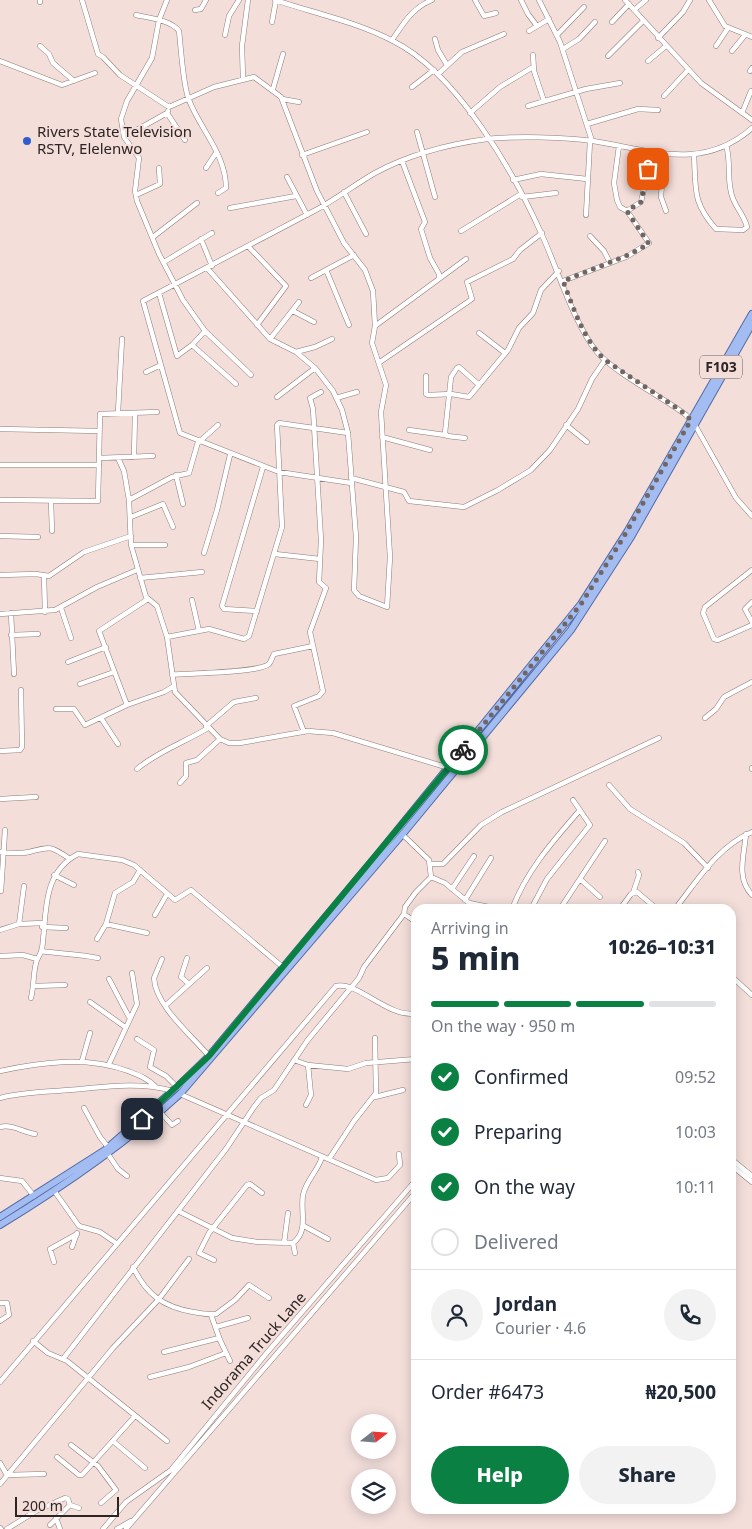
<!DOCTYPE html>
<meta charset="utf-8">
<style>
:root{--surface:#fff;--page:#f2f2f3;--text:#1f2937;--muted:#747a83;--line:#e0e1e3;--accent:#0b8043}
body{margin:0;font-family:"Noto Sans",sans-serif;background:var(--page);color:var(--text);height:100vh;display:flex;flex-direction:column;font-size:19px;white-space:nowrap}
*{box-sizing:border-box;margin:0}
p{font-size:16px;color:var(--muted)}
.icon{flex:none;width:28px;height:28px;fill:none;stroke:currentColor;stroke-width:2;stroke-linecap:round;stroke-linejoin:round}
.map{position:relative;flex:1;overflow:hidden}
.panel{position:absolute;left:411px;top:904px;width:325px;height:610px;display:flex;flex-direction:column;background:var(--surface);border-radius:15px;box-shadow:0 2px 12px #0003}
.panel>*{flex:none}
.needle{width:32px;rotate:73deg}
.tools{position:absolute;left:351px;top:1414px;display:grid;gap:10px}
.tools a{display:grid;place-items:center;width:45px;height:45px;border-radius:50%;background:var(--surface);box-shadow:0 2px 12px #0003;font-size:25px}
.scale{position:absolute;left:15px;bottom:12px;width:104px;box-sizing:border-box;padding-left:5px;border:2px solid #2d2524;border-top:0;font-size:14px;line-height:18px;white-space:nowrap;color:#2d2524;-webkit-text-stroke:4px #f3deda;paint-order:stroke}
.pin{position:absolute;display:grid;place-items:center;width:42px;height:42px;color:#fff;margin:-21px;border-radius:10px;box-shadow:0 2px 8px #0006}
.courier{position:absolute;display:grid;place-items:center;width:50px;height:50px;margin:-25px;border:4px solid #0b8043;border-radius:50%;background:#fff;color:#222;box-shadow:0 1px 6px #0007}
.overview em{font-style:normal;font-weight:800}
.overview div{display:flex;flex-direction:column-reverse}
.overview{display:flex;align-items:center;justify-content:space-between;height:85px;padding:0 20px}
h1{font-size:32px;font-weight:800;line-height:38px}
.bar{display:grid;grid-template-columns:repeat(4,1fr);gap:8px 5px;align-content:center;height:60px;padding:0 20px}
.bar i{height:6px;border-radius:4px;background:var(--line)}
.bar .on{background:var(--accent)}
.bar p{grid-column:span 4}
.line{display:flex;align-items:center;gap:12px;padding:0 20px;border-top:1px solid var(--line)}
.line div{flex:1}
.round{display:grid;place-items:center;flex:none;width:52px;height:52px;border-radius:26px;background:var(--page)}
ol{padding:0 20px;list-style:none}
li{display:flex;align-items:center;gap:15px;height:55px}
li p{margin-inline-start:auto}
li .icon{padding:5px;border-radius:50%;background:var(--accent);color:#fff;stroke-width:4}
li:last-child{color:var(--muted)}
li i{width:28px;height:28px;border:2px solid var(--line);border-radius:50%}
.action{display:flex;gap:10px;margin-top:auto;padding:10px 20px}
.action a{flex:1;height:58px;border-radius:30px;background:var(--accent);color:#fff;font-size:20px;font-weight:800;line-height:58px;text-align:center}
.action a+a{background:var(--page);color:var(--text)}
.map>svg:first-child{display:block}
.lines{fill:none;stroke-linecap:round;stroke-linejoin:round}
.minor-casing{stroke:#8e7c78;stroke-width:5.5}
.primary-casing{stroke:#526ba5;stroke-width:8}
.minor{stroke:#fff;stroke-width:4.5}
.primary{stroke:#a3bdf3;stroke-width:6}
.done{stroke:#726664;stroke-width:5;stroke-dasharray:0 9}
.route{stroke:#0b8043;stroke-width:6}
.poi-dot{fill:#2d5dcc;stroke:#f3deda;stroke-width:2}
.labels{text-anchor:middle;stroke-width:4;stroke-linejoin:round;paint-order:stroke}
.shield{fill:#f3deda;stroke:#685c5b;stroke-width:1}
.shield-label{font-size:14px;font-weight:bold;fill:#2d2524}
.poi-label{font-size:15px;fill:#2d2524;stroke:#f3deda;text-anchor:start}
.street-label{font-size:15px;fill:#2d2524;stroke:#f3deda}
</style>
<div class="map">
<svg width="752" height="1529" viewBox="0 0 752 1529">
<rect width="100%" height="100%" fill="#f3deda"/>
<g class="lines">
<defs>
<path id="minor" d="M82,0L98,54L103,57L120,75L169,107
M167,0L159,20L152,58L127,101L121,119L124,137L139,158L135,191L137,201L159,254L183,300L205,331L251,375
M275,0C314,13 357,22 393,41C456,72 514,172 542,235C557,268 575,326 597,352C616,374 661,396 686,415L695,425L736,498L752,516
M475,0L484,16L496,13
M521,0L528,14L537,26
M539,0L560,42L592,141
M625,0L701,83L752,120
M709,0L725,26L752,37
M40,2V0
M195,10L201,9L206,0
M634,10L646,0
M136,15C149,18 171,20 179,31C181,48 183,86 189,100C200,129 226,154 226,188L218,193
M272,22L276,0
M612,22L629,4
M529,31L549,19
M225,35L229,16L239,0
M557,35L584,7
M658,38L683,12L690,0
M435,39L438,50L447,65
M392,40C404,23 412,8 432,0
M40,46L49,54L53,63L74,81
M716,46L728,28
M563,49L579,39L595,22
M732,51L745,35
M533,55L534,71L544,101
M608,56L643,21
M0,61L62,85L95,73
M648,61L666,46
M750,71L752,68
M438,74L462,52L504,34
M243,79L242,46L248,0
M412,87L434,70
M273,89L283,54
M664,96L688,70
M282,99L299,102
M528,106L586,89L620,83
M169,107L214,87L254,77L281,97L317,191L344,243L365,270L373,291L375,326L372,343L386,385L381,412L390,557L387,607L359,596L354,590L356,537L348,433L342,410L333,391L315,368L296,352L270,339L207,268
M168,111L167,113L185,140
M470,113L500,87L533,67
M742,113L751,91
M587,124L638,109L658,110
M417,132L435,197
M124,137L167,113
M664,154L661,197L666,211
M302,155L367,132
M694,155C696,189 692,202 716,229L743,230L747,227C744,214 733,205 731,192C727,176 731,160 726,145
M402,161L425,222L421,229L430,258L439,274V278
M206,168L216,153
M287,177L307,215
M513,180L541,174L587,179
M344,192L366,234
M136,195L160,184L159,168
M522,197L556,193
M230,208L296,196
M627,211L641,202L652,152
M586,215L590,141
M461,231L521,194
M590,236L604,251L610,263
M153,237L197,203
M201,239L212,266
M248,246L286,286L257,325
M164,262L212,233
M327,272L349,325
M311,278L354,255
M563,281L626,257L649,243L627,211L620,207L617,200L614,183L619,146
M159,293L177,356L192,345L205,331
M293,311L314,322
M375,326L466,259
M479,333L505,353
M270,339L299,302
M192,345L236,384
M296,352L315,347L332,339
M380,362L472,299L467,282L513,259L520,250L542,233
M146,372L161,365
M426,376V394L428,395L451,394L469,397L508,350L519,328L533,313L541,290L559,271
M277,397L315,368
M336,398L357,392
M118,412L122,339
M566,425L587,442
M0,429L99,431
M409,430L445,435
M382,437L430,450
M465,438L447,436L445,433L451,377L457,368L459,367L478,384
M198,442L189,473L172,477L129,500L131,545L146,597L157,606L167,637L175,692L220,739L229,743H240L308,731L333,733L449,768
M199,442L218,425
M134,457L135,413
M99,458L153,456
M118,458L124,471L129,500
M0,465H99
M176,475L183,504
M351,478L404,492L409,501L464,507L498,490L531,470L550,450L578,409L592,379L605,360
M351,483L279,472L180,433L143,301C200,271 257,241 314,211C335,200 354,185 375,173C408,155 450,144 487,139C517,136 563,137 593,141C651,150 702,172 752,128
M0,500L98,501L100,414L157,412
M51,501L52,531
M131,517L163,504L173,527
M0,536L38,537
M131,545H165
M204,553L217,510L230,455
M275,554L320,559
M752,570L705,607L703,613L714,639L718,640L752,625
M0,575L36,574L49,576L84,552L131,536
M44,576L45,612
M140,578L202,572
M192,600L199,631
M752,602L745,609L752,622
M61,608L71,638
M257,611L224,609L222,606L263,467
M11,613L14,674
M0,614L55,610L97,587L137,570
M11,635L38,634
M167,637L209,629L244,639L249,636L282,527L277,425L279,423L348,433
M68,662L106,647
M172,675C190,673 259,673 269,664C271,662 272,657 274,654L313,646
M80,684L114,672
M127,705L99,631L148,599
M56,709H74L85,725L127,705L164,692L174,686
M101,718L118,744
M705,718L716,709L724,697L752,682
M206,726L234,702L256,698
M304,732L294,706L319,696L323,691L310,632L326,588L319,582L321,540L313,409L310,398L321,392
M0,751L20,750L22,747L21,690
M137,769C157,752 185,742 208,728
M752,769V768
M180,783L186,776V763L197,760L220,739
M609,785L630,809L684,843L708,868
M0,799L36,797
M746,834C744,856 736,878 752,895
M403,835L429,860L431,877L445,883L469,903L499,909
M0,852C9,853 21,854 29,852C51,846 51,846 70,859
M431,864H443L481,825L502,812L659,738
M54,875L74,885
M580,879L600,897
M452,889L474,856
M1,891L5,830
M633,893L639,875L638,872
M465,900L491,858
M512,909C527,870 553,841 580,810
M531,909L547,879L590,825L573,800
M560,909L605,841
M620,909L631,894L637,892L657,909
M675,909C697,881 718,846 752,832
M155,915L167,894
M416,922L404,914L405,907L416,892L431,877
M19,924L24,886
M106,924L147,933
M42,927L66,928
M0,930L19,924L43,923
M97,939L106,924L115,893L133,882L140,870
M41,951C61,954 79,954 98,958
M0,956L23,955L37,959
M187,958L181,977L189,984
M162,959L154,978C155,1005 191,1035 209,1056
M731,976L752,995
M109,979L129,1017
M34,986L65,985
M31,998C34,986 33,975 36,963C37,958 41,954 42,949C47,915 41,873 78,854L122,860L134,865L175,900L191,890L284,968
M90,1002L125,1027
M166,1005L207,968
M137,1039L154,1050L150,1067L166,1076L177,1087
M294,1060L308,1065L348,1069L366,1063L416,1059
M82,1061L90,1033
M109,1064L137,1004L132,973
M0,1071C42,1062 86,1056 128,1071C138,1075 147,1078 155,1086
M180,1094L376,1180L388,1178L400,1165L399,1154
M375,1097L403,1090
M0,1098C22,1092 46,1092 69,1090C104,1087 138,1081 173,1091
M306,1105L311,1095L308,1065
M84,1108L100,1137L108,1147
M160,1112L172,1125L178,1121
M0,1127C13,1124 22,1132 35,1134
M108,1154L118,1169L127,1176
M329,1159L354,1121L376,1093L375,1038
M731,1159L752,1176
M731,1165L752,1182
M0,1178L22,1181L34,1196
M55,1192L79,1226L100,1232L116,1243
M178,1211L232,1238L257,1242L293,1243C309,1231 300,1212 303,1195C306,1180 318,1171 322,1157
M304,1226L328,1239
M284,1243L288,1213
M293,1243L295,1253
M72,1247L77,1233
M214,1260L199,1253L209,1233L247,1185L250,1184L262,1193
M54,1262L50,1249L77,1234
M133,1267C146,1294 163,1307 193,1312C200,1313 208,1315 216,1314L235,1300L249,1285L269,1298
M0,1303H7L9,1315L0,1321
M211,1315L220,1340L230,1361
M216,1327L248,1318
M33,1341L48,1353L67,1361L167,1441
M164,1352L219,1338
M63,1359L226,1149L254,1107L261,1098L274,1090L307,1041L359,978L364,967L404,914
M150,1377L189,1367L226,1353
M0,1382L336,986C358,981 389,1019 416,1013
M114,1442L145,1468
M71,1445L98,1466L116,1490L101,1503
M57,1457L79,1475H82L135,1416
M0,1463L7,1475
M7,1475L44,1474
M0,1484L113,1348L159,1299L189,1259
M70,1505L79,1508
M56,1518L60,1529
M50,1525L70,1505
M0,1528L1,1529
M7,1529L36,1511L65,1498L68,1499L70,1505
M103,1529L126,1502L171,1470L265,1355L416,1180
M117,1529L131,1521
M126,1529L416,1192"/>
<path id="primary" d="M0,1217L105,1150L177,1087L209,1056L377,855L581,604L627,532L752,314
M0,1225C64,1186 124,1145 180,1094L401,836L571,630L631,537L752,324"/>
</defs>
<use href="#minor" class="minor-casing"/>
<use href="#primary" class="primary-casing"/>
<use href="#minor" class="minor"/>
<use href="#primary" class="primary"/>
</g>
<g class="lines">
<path class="done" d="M463,750L581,604L620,543L691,420L680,410L605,360C583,339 574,309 563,281L626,256L649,244L627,211L641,202L648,169"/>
<path class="route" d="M142,1119L209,1056L463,750"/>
</g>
<circle class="poi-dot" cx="27" cy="141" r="5"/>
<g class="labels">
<rect class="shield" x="700" y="355.5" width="42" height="23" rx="4"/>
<g class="shield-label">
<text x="721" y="372">F103</text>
</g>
<g class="poi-label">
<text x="37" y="137">Rivers State Television<tspan x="37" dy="17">RSTV, Elelenwo</tspan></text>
</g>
<g class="street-label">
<text transform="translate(254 1351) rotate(-49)" y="5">Indorama Truck Lane</text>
</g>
</g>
</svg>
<div class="tools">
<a><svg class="needle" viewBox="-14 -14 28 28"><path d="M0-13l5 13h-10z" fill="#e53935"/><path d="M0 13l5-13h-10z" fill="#747a83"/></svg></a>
<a><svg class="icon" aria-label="layers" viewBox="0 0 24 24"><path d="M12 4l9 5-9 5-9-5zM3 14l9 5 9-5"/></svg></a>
</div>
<div class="scale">200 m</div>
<div class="pin" style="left:648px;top:169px;background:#ea580c"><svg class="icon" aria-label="bag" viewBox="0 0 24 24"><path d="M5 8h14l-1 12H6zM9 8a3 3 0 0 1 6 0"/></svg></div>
<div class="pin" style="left:142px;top:1119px;background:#1f2937"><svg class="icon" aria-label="home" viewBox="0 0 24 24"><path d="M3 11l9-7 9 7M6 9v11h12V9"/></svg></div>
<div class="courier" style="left:463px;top:750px"><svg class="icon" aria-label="bike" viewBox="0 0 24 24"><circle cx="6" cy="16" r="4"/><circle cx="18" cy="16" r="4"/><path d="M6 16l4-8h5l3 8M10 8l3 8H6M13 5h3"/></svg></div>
<section class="panel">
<div class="overview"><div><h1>5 min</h1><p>Arriving in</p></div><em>10:26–10:31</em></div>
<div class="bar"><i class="on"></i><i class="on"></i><i class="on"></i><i></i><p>On the way · 950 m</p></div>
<ol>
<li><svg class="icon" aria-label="check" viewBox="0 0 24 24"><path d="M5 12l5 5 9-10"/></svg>Confirmed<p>09:52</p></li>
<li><svg class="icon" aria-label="check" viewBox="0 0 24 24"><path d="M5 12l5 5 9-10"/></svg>Preparing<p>10:03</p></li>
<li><svg class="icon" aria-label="check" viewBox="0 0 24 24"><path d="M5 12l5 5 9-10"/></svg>On the way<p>10:11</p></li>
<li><i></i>Delivered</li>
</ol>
<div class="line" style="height:90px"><a class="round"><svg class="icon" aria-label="person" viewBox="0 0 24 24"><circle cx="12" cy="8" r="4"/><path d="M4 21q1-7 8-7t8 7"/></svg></a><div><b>Jordan</b><p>Courier · 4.6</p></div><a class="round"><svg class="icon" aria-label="phone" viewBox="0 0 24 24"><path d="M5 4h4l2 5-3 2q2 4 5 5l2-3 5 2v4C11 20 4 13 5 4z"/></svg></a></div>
<div class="line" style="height:65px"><div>Order #6473</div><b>₦20,500</b></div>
<div class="action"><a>Help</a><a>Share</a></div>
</section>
</div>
